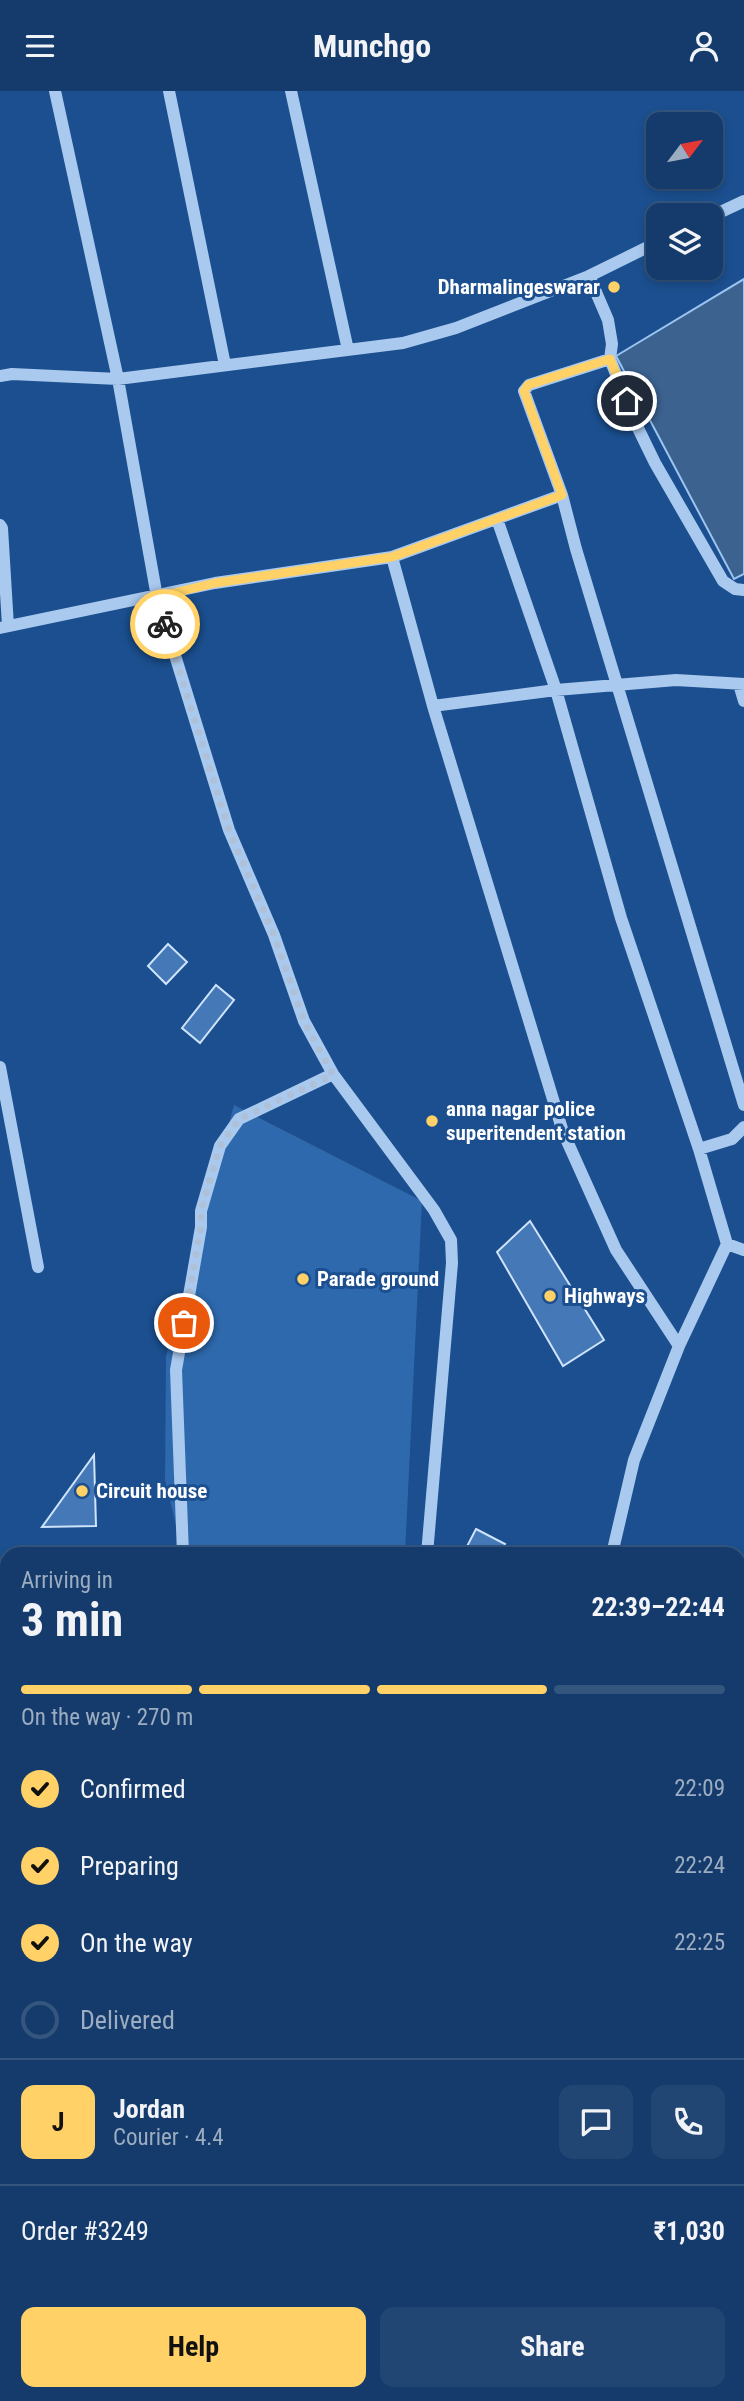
<!DOCTYPE html>
<meta charset="utf-8">
<style>
:root{--surface:#143b6b;--page:#214673;--text:#f1f3f6;--muted:#9dadc1;--line:#33557e;--accent:#ffd166}
body{margin:0;font-family:"Roboto Condensed",sans-serif;background:var(--page);color:var(--text);height:100vh;display:flex;flex-direction:column;font-size:26px;white-space:nowrap}
*{box-sizing:border-box;margin:0}
p{font-size:23px;color:var(--muted)}
.icon{flex:none;width:38px;height:38px;fill:none;stroke:currentColor;stroke-width:2;stroke-linecap:round;stroke-linejoin:round}
.map{position:relative;flex:1;overflow:hidden}
.panel{position:absolute;left:0px;top:1456px;width:746px;height:854px;display:flex;flex-direction:column;background:var(--surface);border-radius:21px 21px 0 0;box-shadow:0 4px 10px #0003,0 0 0 2px var(--line)}
.panel>*{flex:none}
.needle{width:46px;rotate:58deg}
.controls{position:absolute;left:646px;top:21px;display:grid;gap:14px}
.controls a{display:grid;place-items:center;width:77px;height:77px;border-radius:14px;background:var(--surface);box-shadow:0 4px 10px #0003,0 0 0 2px var(--line);font-size:35px}
.pin{position:absolute;display:grid;place-items:center;width:60px;height:60px;color:#fff;margin:-30px;border:4px solid #fff;border-radius:50%;box-shadow:0 2px 7px #0007}
.courier{position:absolute;display:grid;place-items:center;width:70px;height:70px;margin:-35px;border:5px solid #ffd166;border-radius:50%;background:#fff;color:#222;box-shadow:0 2px 9px #0007}
.head em{font-style:normal;font-weight:700}
.head div{display:flex;flex-direction:column-reverse}
.head{display:flex;align-items:center;justify-content:space-between;height:119px;padding:0 21px}
h1{font-size:46px;font-weight:700;line-height:52px}
.bar{display:grid;grid-template-columns:repeat(4,1fr);gap:10px 7px;align-content:center;height:84px;padding:0 21px}
.bar i{height:9px;border-radius:5px;background:var(--line)}
.bar .on{background:var(--accent)}
.bar p{grid-column:span 4}
.line{display:flex;align-items:center;gap:18px;padding:0 21px;border-top:2px solid var(--line)}
.line div{flex:1}
.round{display:grid;place-items:center;flex:none;width:74px;height:74px;border-radius:14px;background:var(--page)}
ol{padding:0 21px;list-style:none}
li{display:flex;align-items:center;gap:21px;height:77px}
li p{margin-inline-start:auto}
li .icon{padding:7px;border-radius:50%;background:var(--accent);color:#111;stroke-width:4}
li:last-child{color:var(--muted)}
li i{width:38px;height:38px;border:4px solid var(--line);border-radius:50%}
.button{display:flex;gap:14px;margin-top:auto;padding:14px 21px}
.button a{flex:1;height:80px;border-radius:14px;background:var(--accent);color:#111;font-size:28px;font-weight:700;line-height:80px;text-align:center}
.button a+a{background:var(--page);color:var(--text)}
header{display:flex;justify-content:space-between;align-items:center;height:91px;padding:0 21px;background:var(--surface);font-size:32px;font-weight:700}
.map>svg:first-child{display:block}
.green{fill:#2e69ad}
.water{fill:#3c6290;stroke:#9cc4f0;stroke-width:2}
.lines{fill:none;stroke-linecap:round;stroke-linejoin:round}
.river{stroke:#3c6290;stroke-width:32}
.building{fill:#4478b7;stroke:#cfe3fa;stroke-width:2}
.minor{stroke:#a9c9ee;stroke-width:12}
.major{stroke:#f0f6ff;stroke-width:18}
.done{stroke:#afc1d8;stroke-width:7;stroke-dasharray:0 12.6}
.route{stroke:#ffd166;stroke-width:9}
.poi-dot{fill:#ffd166;stroke:#1b4f8f;stroke-width:2.5}
.labels{text-anchor:middle;stroke-width:6;stroke-linejoin:round;paint-order:stroke}
.poi-label{font-size:21px;font-weight:bold;fill:#fff;stroke:#1b4f8f;text-anchor:start}
</style>
<header><svg class="icon" aria-label="menu" viewBox="0 0 24 24"><path d="M4 6h16M4 12h16M4 18h16"/></svg>Munchgo<svg class="icon" aria-label="person" viewBox="0 0 24 24"><circle cx="12" cy="8" r="4"/><path d="M4 21q1-7 8-7t8 7"/></svg></header>
<div class="map">
<svg width="744" height="2310" viewBox="0 0 744 2310">
<rect width="100%" height="100%" fill="#1b4f8f"/>
<path class="green" d="M234,1014L422,1110L405,1463H183L165,1389L166,1265Z"/>
<path class="water" d="M744,188V483L734,488L616,265Z"/>
<g class="lines">
<path class="river" d="M738,1815L744,1785
M670,2310V2303"/>
</g>
<path class="building" d="M168,853L187,871L166,893L148,875Z
M216,894L234,909L200,952L182,937Z
M530,1130L604,1249L563,1275L497,1161Z
M94,1364L96,1435L42,1436Z
M476,1438L505,1453L500,1463H463Z"/>
<g class="lines">
<path class="minor" d="M55,0L118,288L157,506L229,739L274,844L304,930L333,983L434,1119L451,1149L452,1172L427,1463
M169,0L225,274
M291,0L348,259
M710,126L744,110
M589,185L608,229L612,253L610,268L635,331L655,372L723,490L735,498L744,499
M0,285L12,283L118,288L403,252L456,237L589,185L658,151
M562,404L576,458L744,1014
M497,428L556,599L621,827L699,1058L727,1153L679,1255
M0,434L2,437L8,535
M392,466L433,615L563,1041L616,1159L679,1255L634,1369L612,1463
M0,537L215,492L392,466L562,404L524,300L529,294L610,268
M739,593L744,610
M433,615L556,599L676,589L744,593
M0,976L38,1176
M699,1058L732,1048L744,1036
M727,1153L744,1159
M183,1463L176,1279L201,1136V1120L220,1055L239,1028L333,983
M0,1577L7,1579
M0,1885L7,1884
M0,1909L7,1972
M0,2233H7
M68,2303L69,2310
M188,2303L189,2310
M538,2310V2303"/>
<path class="major" d="M0,1523L7,1525
M738,1746L744,1748"/>
</g>
<g class="lines">
<path class="done" d="M165,533L229,739L274,844L304,930L333,984L239,1028L220,1055L201,1120V1136L184,1232"/>
<path class="route" d="M165,533L157,506L215,492L392,466L562,404L524,300L528,294L610,268L627,310"/>
</g>
<g class="poi-dot">
<circle cx="614" cy="196" r="7"/>
<circle cx="432" cy="1030" r="7"/>
<circle cx="303" cy="1188" r="7"/>
<circle cx="550" cy="1205" r="7"/>
<circle cx="82" cy="1400" r="7"/>
</g>
<g class="labels">
<g class="poi-label">
<text x="600" y="203" text-anchor="end">Dharmalingeswarar</text>
<text x="446" y="1025">anna nagar police<tspan x="446" dy="24">superitendent station</tspan></text>
<text x="317" y="1195">Parade ground</text>
<text x="564" y="1212">Highways</text>
<text x="96" y="1407">Circuit house</text>
</g>
</g>
</svg>
<div class="controls">
<a><svg class="needle" viewBox="-14 -14 28 28"><path d="M0-13l5 13h-10z" fill="#e53935"/><path d="M0 13l5-13h-10z" fill="#9dadc1"/></svg></a>
<a><svg class="icon" aria-label="layers" viewBox="0 0 24 24"><path d="M12 4l9 5-9 5-9-5zM3 14l9 5 9-5"/></svg></a>
</div>
<div class="pin" style="left:184px;top:1232px;background:#ea580c"><svg class="icon" aria-label="bag" viewBox="0 0 24 24"><path d="M5 8h14l-1 12H6zM9 8a3 3 0 0 1 6 0"/></svg></div>
<div class="pin" style="left:627px;top:310px;background:#1f2937"><svg class="icon" aria-label="home" viewBox="0 0 24 24"><path d="M3 11l9-7 9 7M6 9v11h12V9"/></svg></div>
<div class="courier" style="left:165px;top:533px"><svg class="icon" aria-label="bike" viewBox="0 0 24 24"><circle cx="6" cy="16" r="4"/><circle cx="18" cy="16" r="4"/><path d="M6 16l4-8h5l3 8M10 8l3 8H6M13 5h3"/></svg></div>
<section class="panel">
<div class="head"><div><h1>3 min</h1><p>Arriving in</p></div><em>22:39–22:44</em></div>
<div class="bar"><i class="on"></i><i class="on"></i><i class="on"></i><i></i><p>On the way · 270 m</p></div>
<ol>
<li><svg class="icon" aria-label="check" viewBox="0 0 24 24"><path d="M5 12l5 5 9-10"/></svg>Confirmed<p>22:09</p></li>
<li><svg class="icon" aria-label="check" viewBox="0 0 24 24"><path d="M5 12l5 5 9-10"/></svg>Preparing<p>22:24</p></li>
<li><svg class="icon" aria-label="check" viewBox="0 0 24 24"><path d="M5 12l5 5 9-10"/></svg>On the way<p>22:25</p></li>
<li><i></i>Delivered</li>
</ol>
<div class="line" style="height:126px"><b class="round" style="background:var(--accent);color:#111">J</b><div><b>Jordan</b><p>Courier · 4.4</p></div><a class="round"><svg class="icon" aria-label="chat" viewBox="0 0 24 24"><path d="M4 5h16v11H9l-5 4z"/></svg></a><a class="round"><svg class="icon" aria-label="phone" viewBox="0 0 24 24"><path d="M5 4h4l2 5-3 2q2 4 5 5l2-3 5 2v4C11 20 4 13 5 4z"/></svg></a></div>
<div class="line" style="height:91px"><div>Order #3249</div><b>₹1,030</b></div>
<div class="button"><a>Help</a><a>Share</a></div>
</section>
</div>
